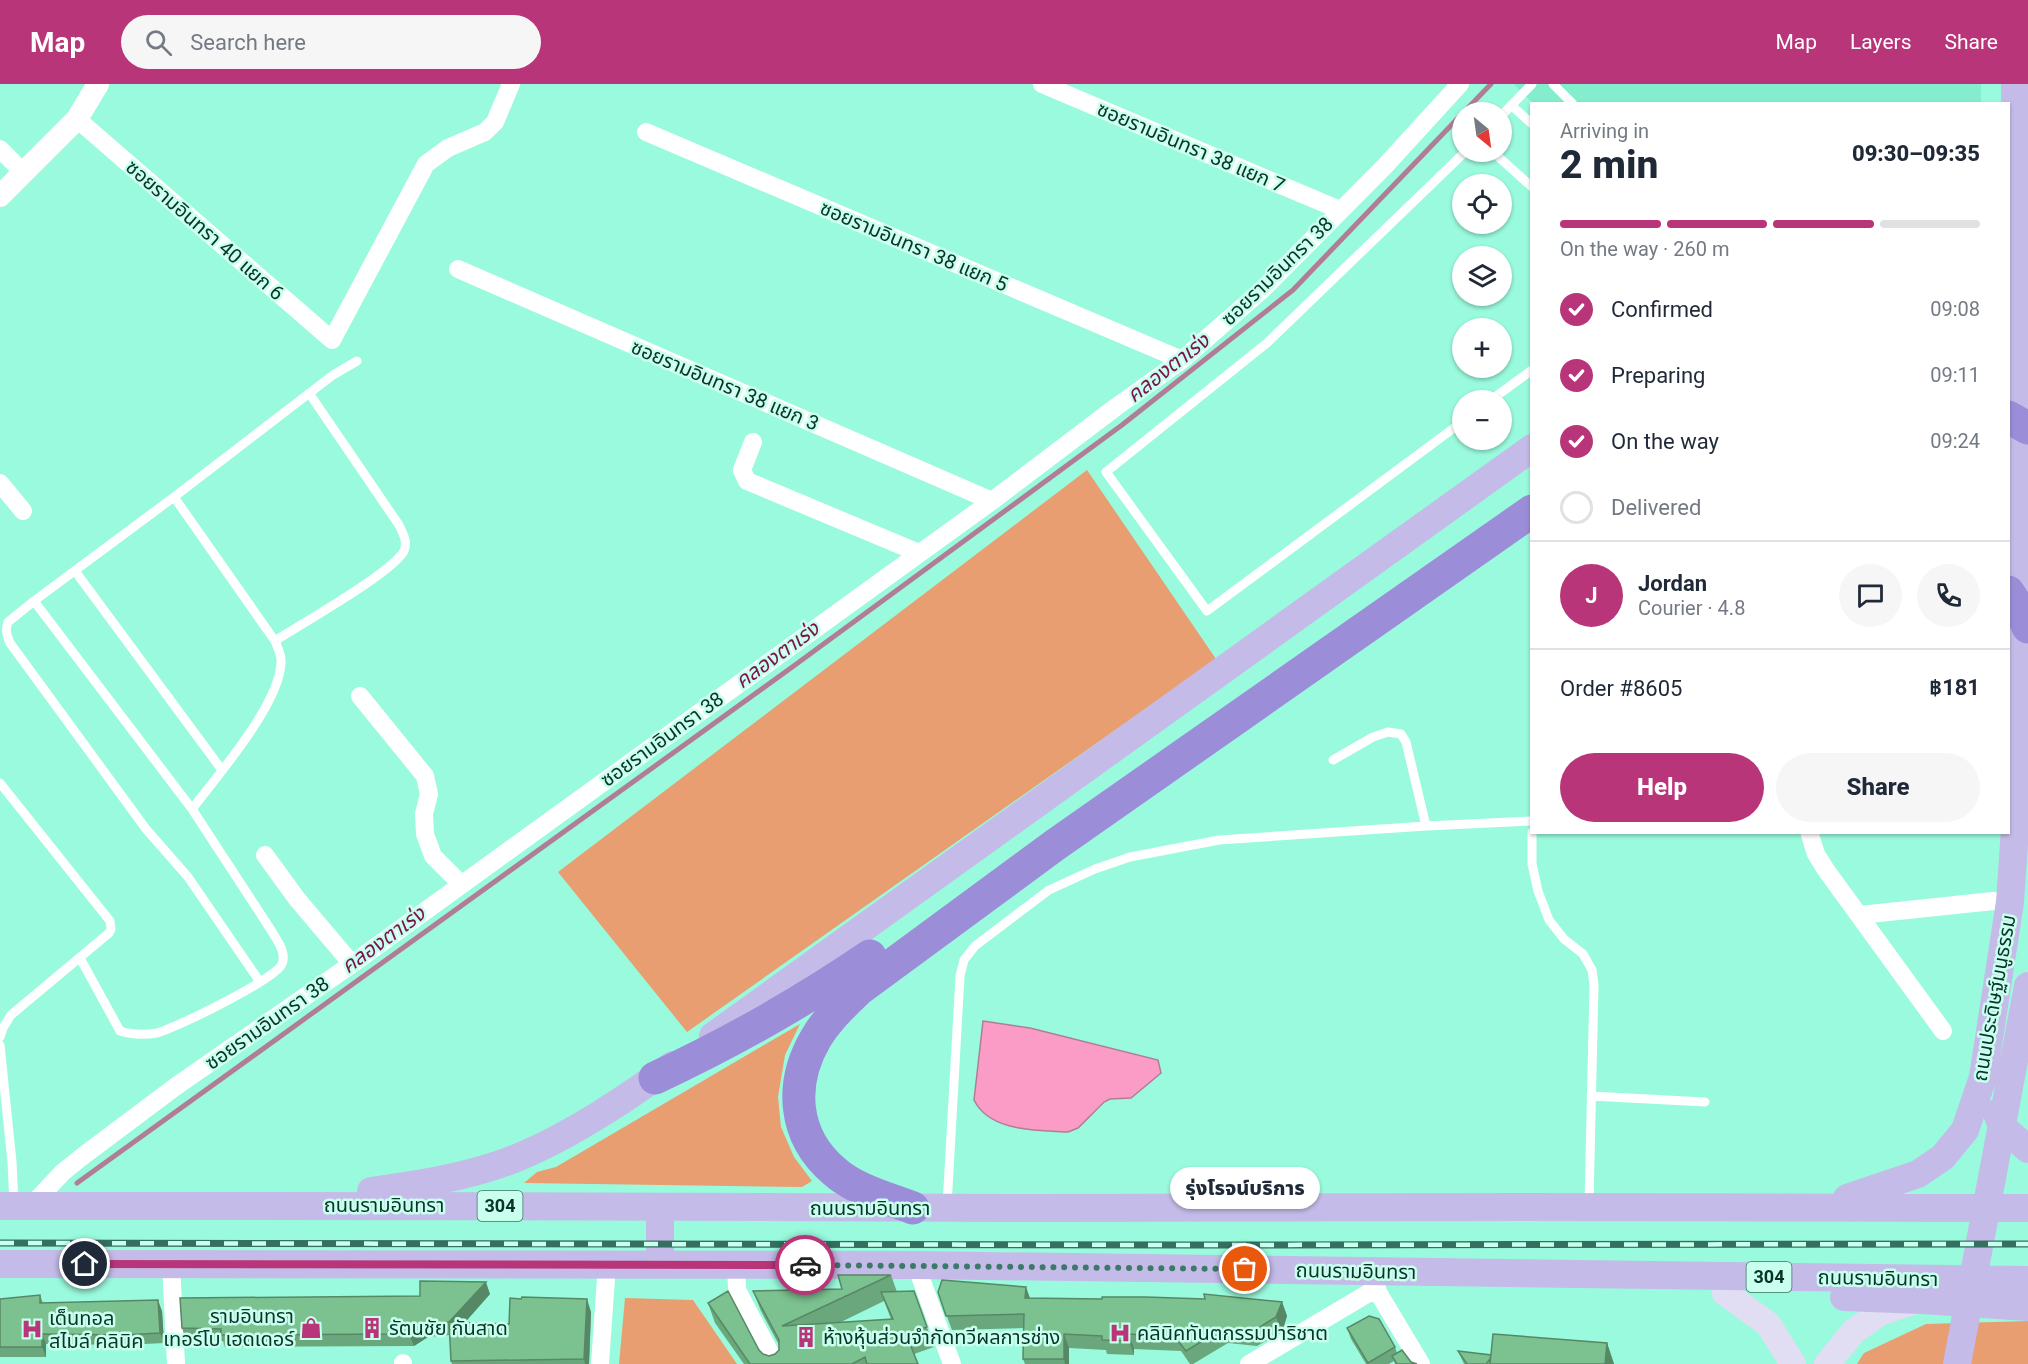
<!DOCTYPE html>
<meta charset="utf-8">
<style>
:root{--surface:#fff;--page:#f6f6f7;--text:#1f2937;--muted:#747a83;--line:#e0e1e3;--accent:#b9357a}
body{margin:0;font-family:Roboto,"Noto Sans Thai",sans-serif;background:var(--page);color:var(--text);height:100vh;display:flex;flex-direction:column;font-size:22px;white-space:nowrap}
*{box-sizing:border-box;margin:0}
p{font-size:20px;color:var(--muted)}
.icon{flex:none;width:33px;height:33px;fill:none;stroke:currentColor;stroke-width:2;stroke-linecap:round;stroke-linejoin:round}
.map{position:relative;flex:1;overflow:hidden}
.drawer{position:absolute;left:1530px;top:18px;width:480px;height:732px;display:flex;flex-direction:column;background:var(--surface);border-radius:0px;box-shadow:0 2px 4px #0004}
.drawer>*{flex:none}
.needle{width:39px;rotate:151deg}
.fabs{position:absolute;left:1452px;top:18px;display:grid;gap:12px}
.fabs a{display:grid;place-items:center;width:60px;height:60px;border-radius:50%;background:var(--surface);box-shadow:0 2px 4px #0004;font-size:30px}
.pin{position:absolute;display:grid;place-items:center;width:51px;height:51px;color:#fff;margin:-26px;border:3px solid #fff;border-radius:50%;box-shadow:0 2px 6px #0007}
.courier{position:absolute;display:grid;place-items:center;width:60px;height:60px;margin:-30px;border:4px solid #b9357a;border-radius:50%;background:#fff;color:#222;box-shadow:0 2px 8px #0007}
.bubble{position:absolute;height:42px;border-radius:21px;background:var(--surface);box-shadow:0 2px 4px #0004;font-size:20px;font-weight:800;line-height:42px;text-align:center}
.headline em{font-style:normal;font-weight:800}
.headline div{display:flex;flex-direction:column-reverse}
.headline{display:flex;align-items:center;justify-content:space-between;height:102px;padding:0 30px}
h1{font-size:39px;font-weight:800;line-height:45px}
.bar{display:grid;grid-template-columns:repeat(4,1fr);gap:9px 6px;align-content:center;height:72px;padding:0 30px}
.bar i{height:8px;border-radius:4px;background:var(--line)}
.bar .current{background:var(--accent)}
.bar p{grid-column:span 4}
.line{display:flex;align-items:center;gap:15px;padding:0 30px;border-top:2px solid var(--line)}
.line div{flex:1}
.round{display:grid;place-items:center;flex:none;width:63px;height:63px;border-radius:32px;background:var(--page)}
ol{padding:0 30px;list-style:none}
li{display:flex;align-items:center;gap:18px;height:66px}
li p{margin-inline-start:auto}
li .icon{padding:6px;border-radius:50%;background:var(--accent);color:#fff;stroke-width:4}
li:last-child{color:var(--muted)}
li i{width:33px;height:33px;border:3px solid var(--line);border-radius:50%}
.cta{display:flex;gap:12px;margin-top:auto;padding:12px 30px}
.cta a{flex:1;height:69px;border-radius:36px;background:var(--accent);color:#fff;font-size:24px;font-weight:800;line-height:69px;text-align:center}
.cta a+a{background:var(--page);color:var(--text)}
header{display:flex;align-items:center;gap:36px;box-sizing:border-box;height:84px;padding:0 30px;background:var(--accent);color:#fff}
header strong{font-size:28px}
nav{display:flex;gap:33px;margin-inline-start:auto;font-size:21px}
.search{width:420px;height:54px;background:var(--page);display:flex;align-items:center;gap:15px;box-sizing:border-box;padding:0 21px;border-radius:33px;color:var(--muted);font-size:22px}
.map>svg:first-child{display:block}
.built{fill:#84edce}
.green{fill:#e89e70}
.water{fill:#fa9cc5;stroke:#b17d96;stroke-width:1.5}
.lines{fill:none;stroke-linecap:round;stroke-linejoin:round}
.stream{stroke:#b17d96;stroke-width:5}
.service{stroke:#fff;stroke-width:9}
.minor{stroke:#fff;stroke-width:18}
.tertiary{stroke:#fff;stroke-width:22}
.secondary{stroke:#e1ddf3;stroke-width:26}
.primary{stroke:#c4bbe8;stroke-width:28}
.motorway{stroke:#9c8dd8;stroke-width:33}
.rail-casing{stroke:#346f5f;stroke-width:7}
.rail{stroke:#c8ffed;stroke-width:4.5;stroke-dasharray:14;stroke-linecap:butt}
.wall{fill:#6ba77c;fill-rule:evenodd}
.shaded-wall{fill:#578865}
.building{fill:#7cc290;stroke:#578865;stroke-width:1.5}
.done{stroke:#3b7968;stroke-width:6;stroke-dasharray:0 10.8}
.route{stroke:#b9357a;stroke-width:8}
.labels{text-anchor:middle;stroke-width:5;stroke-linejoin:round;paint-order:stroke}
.shield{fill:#c8ffed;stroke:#427164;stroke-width:1.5}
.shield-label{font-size:18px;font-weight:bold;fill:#083429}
.street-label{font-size:20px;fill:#083429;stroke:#c8ffed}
.poi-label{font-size:20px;fill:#083429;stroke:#c8ffed;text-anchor:start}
.water-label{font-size:21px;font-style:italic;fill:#7a134d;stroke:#c8ffed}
</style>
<header>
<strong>Map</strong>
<div class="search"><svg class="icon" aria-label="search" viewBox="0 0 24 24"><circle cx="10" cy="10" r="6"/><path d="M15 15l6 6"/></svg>Search here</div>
<nav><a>Map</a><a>Layers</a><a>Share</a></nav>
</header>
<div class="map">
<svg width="2028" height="1280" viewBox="0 0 2028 1280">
<rect width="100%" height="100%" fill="#9afadd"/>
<path class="built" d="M1514,0H1981V19L1533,20Z"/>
<path class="green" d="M1087,386L1216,575L687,948L558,788Z
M800,940L785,971L778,1013L781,1043L794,1073L812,1097L802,1103L524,1099L537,1088L556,1083Z
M625,1214L693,1216L737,1280H619Z
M2028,1237V1280H1857L1864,1269L1926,1240Z"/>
<path class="water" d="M983,937L1030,944L1158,976L1161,989L1131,1014L1110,1015L1104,1018L1078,1044L1068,1048C1036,1046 990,1048 974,1016Z"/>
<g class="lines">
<path class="stream" d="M1464,28L1491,0
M77,1099L795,581L1122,341L1293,206L1462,30"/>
<path class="service" d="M1553,0L1573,20
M1511,21L1532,40
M1502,31L1532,0
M1493,68L1532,103
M1491,316L1532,286
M1462,338L1207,527L1106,388L1267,259L1465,68
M174,413L275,557C278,564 282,572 281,579C279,621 218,691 192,725
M75,487L222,686
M34,517L192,725L271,846C276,855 287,868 282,880C276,895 176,944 157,949C144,951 132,951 120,947L80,874
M275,557C301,540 392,489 404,467C408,457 403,450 399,441L309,309
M1333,676L1373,653L1388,648L1401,650L1406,658L1426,742
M0,699L110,837L111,845L109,849L11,931L3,944L0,953
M1532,748V780L1538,807L1549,836L1564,855L1583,870L1592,886L1594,901L1589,1120
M260,898L188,793L146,745L10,559C7,552 5,546 8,538L34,517L174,413L333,291L357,277
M0,961L12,1078L14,1120
M1591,1012L1705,1018
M947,1122L960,892L964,876L975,862L1049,806L1095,785L1130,773L1219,756L1426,742L1532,737"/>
<path class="minor" d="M1042,0L1340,126
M77,35L332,256L426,80L448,64L485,48L495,38L511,0
M646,48L1182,276
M0,65L24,89
M458,185L992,417
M753,358L742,386L747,397L919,469
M0,399L23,427
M360,612L425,692L429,710L424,730L425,750L433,772L461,800
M1811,748L1810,751L1816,770L1826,786L1943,947
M265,771L297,815L352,880
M1860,831L1993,817L2010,818
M32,1121L63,1088L83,1072L175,1003L352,880L992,417L1116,323L1182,276L1263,205L1385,82L1460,0
M171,1179L176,1280
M736,1181L737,1206L776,1280
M916,1181L952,1280
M1370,1195L1421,1280
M403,1279V1280
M600,1280L607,1180
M1249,1280L1377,1204"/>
<path class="tertiary" d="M0,112L77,35L98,0"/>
<path class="secondary" d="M1725,1209L1768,1240L1793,1280
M1827,1280L1854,1247L1880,1229L1913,1218"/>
<path class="primary" d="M713,952L1532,364
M1997,1029L2002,1043L2028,1065
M371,1107C421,1100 473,1092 519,1073C574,1050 625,1015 673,981
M1847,1114L1918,1090L1943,1073L1965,1046L1983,993L2010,818L2019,686L2015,0
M0,1122C340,1120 679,1124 1019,1124C1355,1124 1692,1121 2028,1124
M0,1180L916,1181L2028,1196
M660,1180V1123
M1844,1213L1922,1216L2028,1223
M1957,1280L2028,902"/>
<path class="motorway" d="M2008,333L2028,344
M2008,508L2022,529L2028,543
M655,994C730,959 801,919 870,872
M913,1124C887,1114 855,1106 834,1087C793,1052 789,1000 816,954C827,935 843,921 858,906L1055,761L1532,427"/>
<defs>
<path id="rail" d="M0,1159L1188,1161L2028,1160"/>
</defs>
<use href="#rail" class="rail-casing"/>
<use href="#rail" class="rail"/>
</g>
<path class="wall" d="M891,1191L897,1208L914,1207L934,1263L914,1270L918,1280H744L715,1239L708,1219L763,1270L769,1272L775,1270L779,1266V1261L761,1227L753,1207L842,1205ZM884,1217L891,1235L839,1239Z
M938,1208L1030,1214L1282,1218L1287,1232L1282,1248L1257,1262L1228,1259L1193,1280H1190L1181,1267L1134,1265V1271L1107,1270L1106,1266L1069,1264V1280H1025L1023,1275L1024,1244L952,1246Z
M490,1210L465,1238L509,1240L591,1228L589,1280H452L451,1277L450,1251L428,1253L414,1262L225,1263L223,1257L186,1256L182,1244Z
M40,1211L43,1219L162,1227L164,1259L125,1261L46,1260V1273H0V1215Z
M1347,1244L1395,1263L1397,1269L1411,1278L1417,1280H1395L1394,1277L1389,1280H1366L1351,1255Z
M1607,1259L1614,1280H1464L1458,1267L1491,1271Z"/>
<path class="shaded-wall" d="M486,1198L490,1210L454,1251L449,1238Z
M1026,1203L1031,1217L1025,1214Z
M587,1215L591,1228L589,1280H585L584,1275Z
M158,1216L162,1227L164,1259L160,1249Z
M1282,1218L1287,1232L1282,1248L1276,1233Z
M423,1240L428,1253L414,1262L409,1250Z
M42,1250L46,1260V1273L42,1263Z
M1064,1250L1069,1264V1280H1065L1064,1275Z
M1129,1250L1134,1265V1271L1129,1257Z
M1607,1259L1614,1280H1605Z"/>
<path class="building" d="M838,1191H891L782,1242L893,1235L881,1208L914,1207L927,1243L906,1250L918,1280H867L865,1273L852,1280H750L708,1219L728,1207L759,1266L763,1270L769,1272L775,1270L779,1266V1256L753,1207L842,1205Z
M942,1196L1026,1203L1025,1214L1102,1215V1213H1146L1205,1215L1204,1210L1282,1218L1276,1233L1252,1248L1222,1245L1186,1267L1175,1253L1129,1250V1257L1102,1256V1252L1064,1250V1275H1023L1024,1230L946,1232L938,1208Z
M420,1197L486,1198L449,1238L423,1240L409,1250L221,1251V1245L182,1244L180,1214L420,1212Z
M40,1211V1219L158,1216L160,1249L122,1251L42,1250V1263H0V1215Z
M522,1213L587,1215L584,1275L451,1277L449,1238L509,1240L510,1214L521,1215Z
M1369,1232L1379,1235L1395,1263L1368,1279L1347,1244Z
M1493,1250L1607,1259L1605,1280H1490Z
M1402,1266L1411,1278L1417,1280H1397L1392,1272Z
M1458,1267L1491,1271L1490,1275L1486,1280H1467Z"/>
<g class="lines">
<path class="done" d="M805,1181L1245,1185"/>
<path class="route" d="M85,1180L805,1181"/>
</g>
<defs>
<symbol id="shop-bare" viewBox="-9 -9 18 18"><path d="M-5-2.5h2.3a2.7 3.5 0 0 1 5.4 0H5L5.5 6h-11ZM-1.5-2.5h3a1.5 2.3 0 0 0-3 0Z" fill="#b9357a" stroke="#c8ffed" stroke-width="2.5" paint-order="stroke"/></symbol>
<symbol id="building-bare" viewBox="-9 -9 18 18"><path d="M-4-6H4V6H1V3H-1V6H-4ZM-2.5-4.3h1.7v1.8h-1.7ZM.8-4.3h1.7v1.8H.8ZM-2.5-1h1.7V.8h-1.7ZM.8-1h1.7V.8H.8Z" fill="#b9357a" stroke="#c8ffed" stroke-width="2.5" paint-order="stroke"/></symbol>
<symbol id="hospital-bare" viewBox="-9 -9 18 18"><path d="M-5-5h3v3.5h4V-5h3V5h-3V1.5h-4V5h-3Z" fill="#b9357a" stroke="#c8ffed" stroke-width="2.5" paint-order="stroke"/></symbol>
</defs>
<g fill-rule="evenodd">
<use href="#shop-bare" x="296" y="1229" width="30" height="30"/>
<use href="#building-bare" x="357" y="1229" width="30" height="30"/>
<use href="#hospital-bare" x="17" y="1230" width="30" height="30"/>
<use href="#hospital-bare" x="1105" y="1234" width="30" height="30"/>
<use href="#building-bare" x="791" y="1238" width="30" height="30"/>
</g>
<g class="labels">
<g class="shield">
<rect x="477.5" y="1107" width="45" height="30" rx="4.5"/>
<rect x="1746.5" y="1178" width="45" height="30" rx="4.5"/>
</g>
<g class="shield-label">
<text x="500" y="1128">304</text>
<text x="1769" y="1199">304</text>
</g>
<g class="street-label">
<text transform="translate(1191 63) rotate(23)" y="7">ซอยรามอินทรา 38 แยก 7</text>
<text transform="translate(205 146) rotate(41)" y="7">ซอยรามอินทรา 40 แยก 6</text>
<text transform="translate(914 162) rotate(23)" y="7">ซอยรามอินทรา 38 แยก 5</text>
<text transform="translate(1277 187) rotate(-44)" y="7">ซอยรามอินทรา 38</text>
<text transform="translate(725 301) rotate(23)" y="7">ซอยรามอินทรา 38 แยก 3</text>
<text transform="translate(662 655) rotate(-36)" y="7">ซอยรามอินทรา 38</text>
<text transform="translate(1994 914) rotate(-80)" y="7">ถนนประดิษฐ์มนูธรรม</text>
<text transform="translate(267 939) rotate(-35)" y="7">ซอยรามอินทรา 38</text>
<text x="384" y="1128">ถนนรามอินทรา</text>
<text x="870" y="1131">ถนนรามอินทรา</text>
<text transform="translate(1356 1187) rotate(1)" y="7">ถนนรามอินทรา</text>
<text transform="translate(1878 1194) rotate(1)" y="7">ถนนรามอินทรา</text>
</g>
<g class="poi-label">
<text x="294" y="1239" text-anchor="end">รามอินทรา<tspan x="294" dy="23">เทอร์โบ เฮดเดอร์</tspan></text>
<text x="49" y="1241">เด็นทอล<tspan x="49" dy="23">สไมล์ คลินิค</tspan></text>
<text x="389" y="1251">รัตนชัย กันสาด</text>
<text x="1137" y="1256">คลินิคทันตกรรมปาริชาต</text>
<text x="823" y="1260">ห้างหุ้นส่วนจำกัดทวีผลการช่าง</text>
</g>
<g class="water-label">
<text transform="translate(1168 284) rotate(-38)" y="7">คลองตาเร่ง</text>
<text transform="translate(777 571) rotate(-36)" y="7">คลองตาเร่ง</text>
<text transform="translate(383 856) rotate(-36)" y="7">คลองตาเร่ง</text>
</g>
</g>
</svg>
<div class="fabs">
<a><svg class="needle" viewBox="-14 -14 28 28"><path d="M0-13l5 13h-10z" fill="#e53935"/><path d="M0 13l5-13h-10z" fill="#747a83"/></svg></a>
<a><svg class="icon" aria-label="locate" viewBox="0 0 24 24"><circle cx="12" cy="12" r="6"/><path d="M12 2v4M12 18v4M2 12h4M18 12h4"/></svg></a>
<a><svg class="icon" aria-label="layers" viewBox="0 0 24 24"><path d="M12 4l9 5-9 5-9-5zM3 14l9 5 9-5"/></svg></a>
<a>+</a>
<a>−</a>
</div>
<div class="pin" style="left:1245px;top:1185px;background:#ea580c"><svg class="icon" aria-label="bag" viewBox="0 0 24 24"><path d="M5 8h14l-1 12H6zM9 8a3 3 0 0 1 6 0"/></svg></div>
<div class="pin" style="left:85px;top:1180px;background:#1f2937"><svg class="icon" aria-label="home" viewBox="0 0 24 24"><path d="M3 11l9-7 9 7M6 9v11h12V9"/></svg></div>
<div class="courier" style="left:805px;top:1181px"><svg class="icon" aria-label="car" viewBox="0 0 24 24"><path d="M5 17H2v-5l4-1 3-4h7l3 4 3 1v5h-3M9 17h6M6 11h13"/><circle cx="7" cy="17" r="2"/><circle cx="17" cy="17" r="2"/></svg></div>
<div class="bubble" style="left:1170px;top:1083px;width:150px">รุ่งโรจน์บริการ</div>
<section class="drawer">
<div class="headline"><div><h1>2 min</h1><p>Arriving in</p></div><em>09:30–09:35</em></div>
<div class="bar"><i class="current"></i><i class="current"></i><i class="current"></i><i></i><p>On the way · 260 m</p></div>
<ol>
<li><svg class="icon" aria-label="check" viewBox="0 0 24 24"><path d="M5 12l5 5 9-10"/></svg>Confirmed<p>09:08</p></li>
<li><svg class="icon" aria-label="check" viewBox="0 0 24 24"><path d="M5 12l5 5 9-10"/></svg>Preparing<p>09:11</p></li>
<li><svg class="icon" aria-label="check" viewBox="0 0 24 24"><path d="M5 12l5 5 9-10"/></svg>On the way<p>09:24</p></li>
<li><i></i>Delivered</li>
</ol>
<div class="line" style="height:108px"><b class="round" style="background:var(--accent);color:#fff">J</b><div><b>Jordan</b><p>Courier · 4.8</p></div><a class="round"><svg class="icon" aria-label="chat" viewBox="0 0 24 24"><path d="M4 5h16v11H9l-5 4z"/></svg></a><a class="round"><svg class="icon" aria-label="phone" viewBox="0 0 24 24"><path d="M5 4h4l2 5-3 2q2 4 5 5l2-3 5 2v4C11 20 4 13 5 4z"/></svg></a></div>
<div class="line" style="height:78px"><div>Order #8605</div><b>฿181</b></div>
<div class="cta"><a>Help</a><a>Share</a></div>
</section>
</div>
